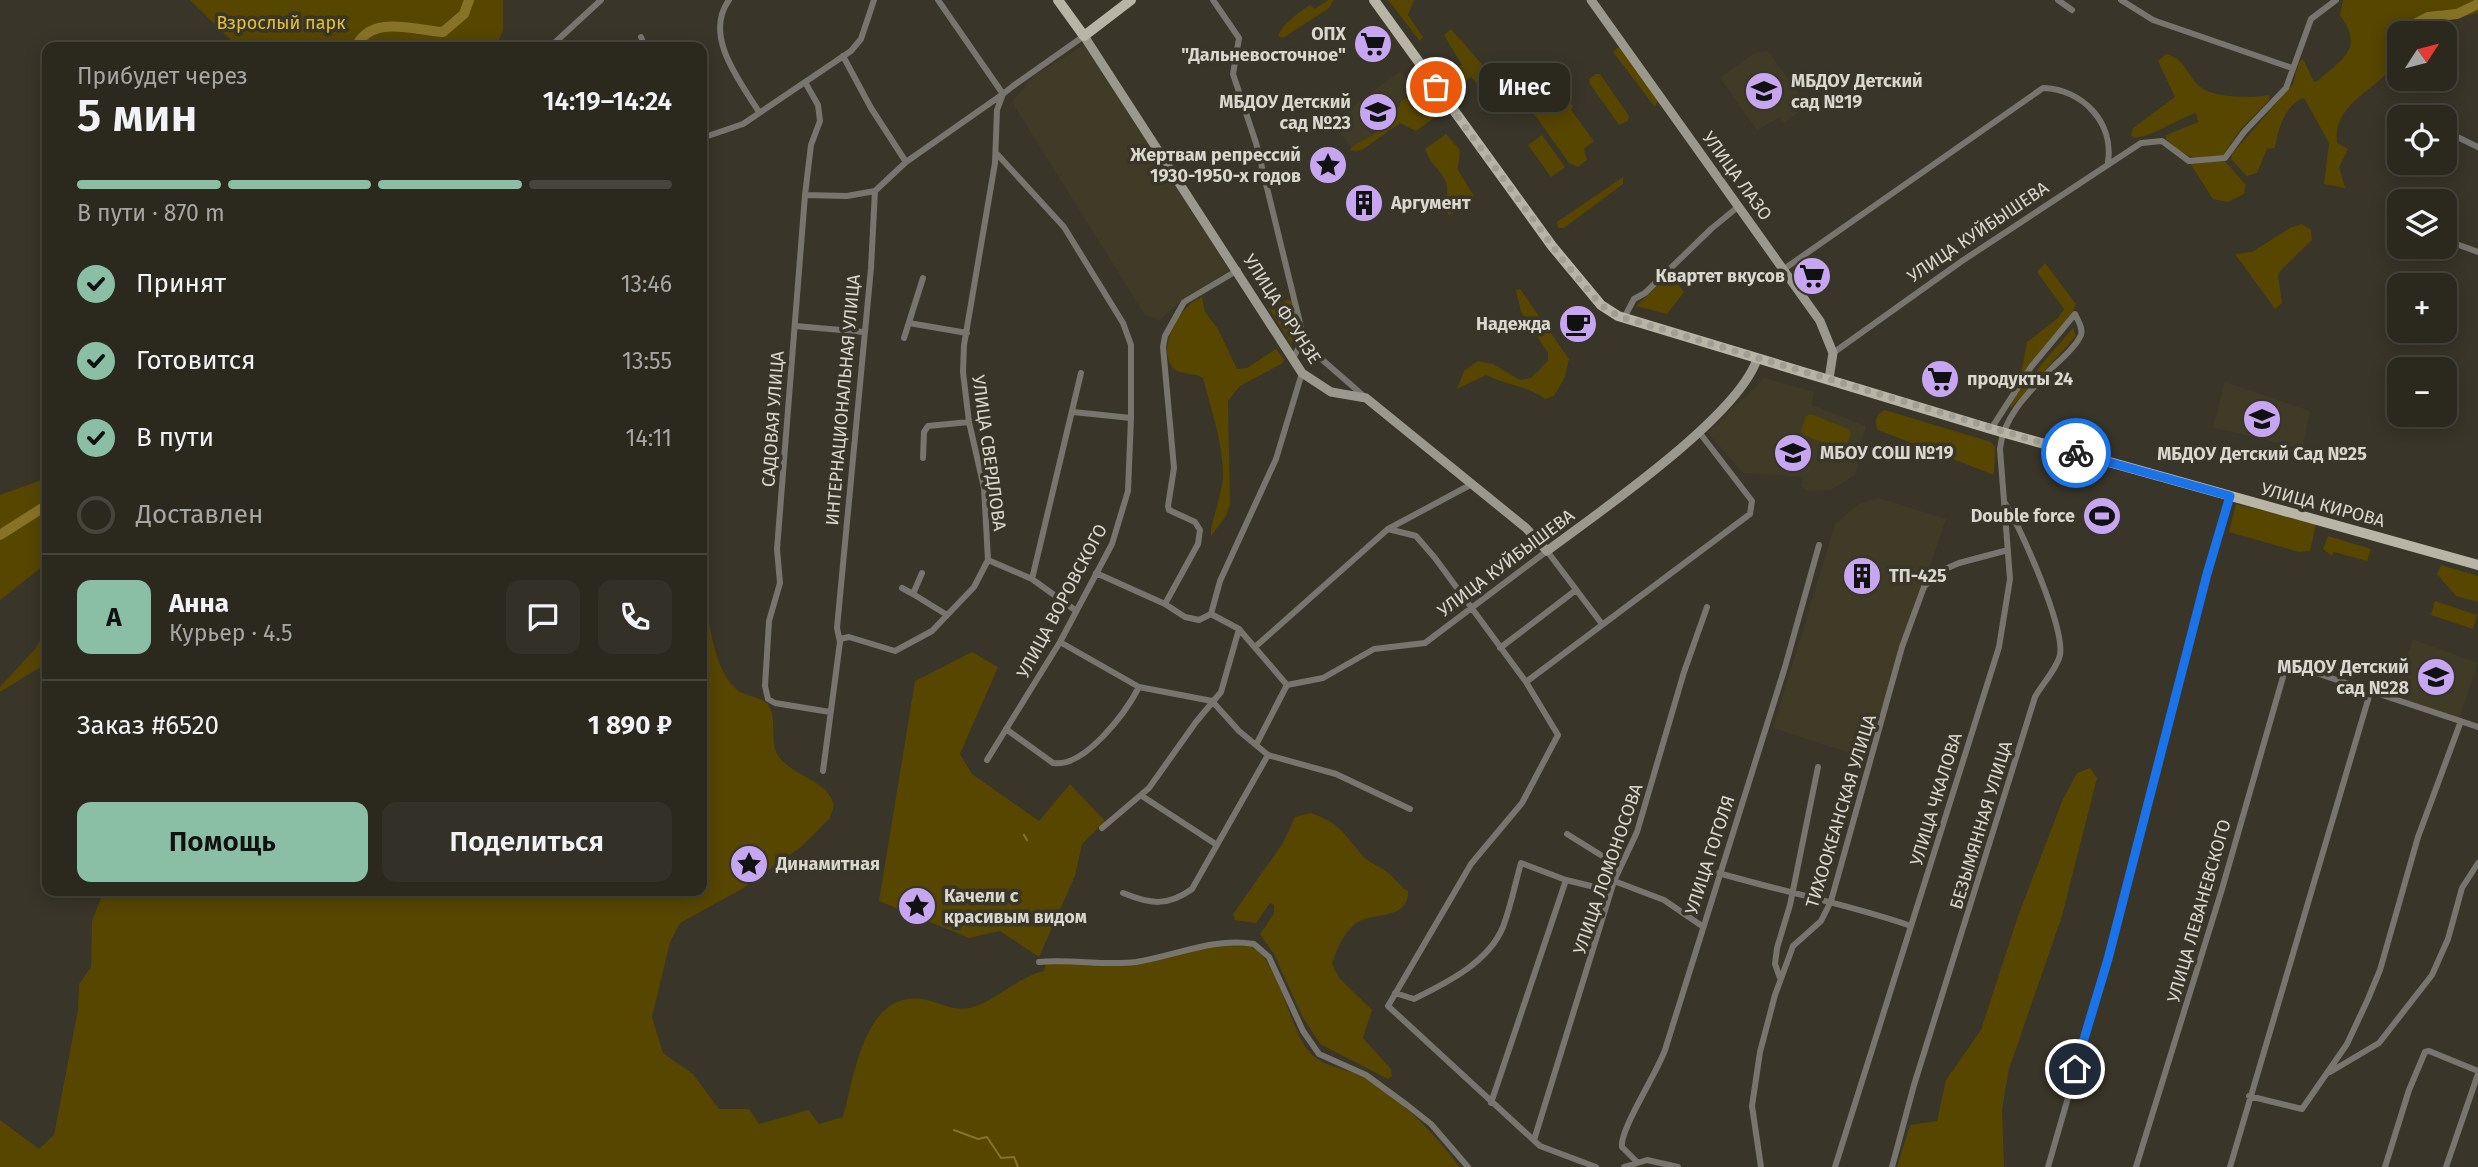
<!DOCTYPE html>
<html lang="ru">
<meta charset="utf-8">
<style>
:root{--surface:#2b281e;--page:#333027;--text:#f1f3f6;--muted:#a6a6a4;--line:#47443c;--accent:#8abfa5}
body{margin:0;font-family:"Fira Sans",sans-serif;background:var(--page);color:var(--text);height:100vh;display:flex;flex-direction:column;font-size:26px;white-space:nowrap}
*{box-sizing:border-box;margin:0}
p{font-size:23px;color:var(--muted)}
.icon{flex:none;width:38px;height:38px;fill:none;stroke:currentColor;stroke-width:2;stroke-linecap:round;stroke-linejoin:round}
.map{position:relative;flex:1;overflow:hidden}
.sheet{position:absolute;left:42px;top:42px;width:665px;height:854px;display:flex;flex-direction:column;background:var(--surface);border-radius:14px;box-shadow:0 4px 18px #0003,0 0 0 2px var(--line)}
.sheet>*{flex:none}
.needle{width:46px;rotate:54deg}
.fabs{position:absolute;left:2387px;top:21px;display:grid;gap:14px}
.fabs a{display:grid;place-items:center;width:70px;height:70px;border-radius:14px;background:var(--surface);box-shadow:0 4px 18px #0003,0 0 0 2px var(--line);font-size:35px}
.pin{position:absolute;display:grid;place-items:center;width:60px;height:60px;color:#fff;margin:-30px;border:4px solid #fff;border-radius:50%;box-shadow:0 2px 7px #0007}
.courier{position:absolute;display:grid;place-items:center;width:70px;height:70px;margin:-35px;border:5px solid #1a73e8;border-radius:50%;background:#fff;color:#222;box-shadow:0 2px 9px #0007}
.bubble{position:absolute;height:49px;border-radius:14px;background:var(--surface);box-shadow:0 4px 18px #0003,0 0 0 2px var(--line);font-size:23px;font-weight:600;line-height:49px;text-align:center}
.overview em{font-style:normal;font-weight:600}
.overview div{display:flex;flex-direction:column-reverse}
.overview{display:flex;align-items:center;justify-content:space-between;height:119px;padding:0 35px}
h1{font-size:46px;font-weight:600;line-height:52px}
.bar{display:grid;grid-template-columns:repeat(4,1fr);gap:10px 7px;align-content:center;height:84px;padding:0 35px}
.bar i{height:9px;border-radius:5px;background:var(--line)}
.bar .active{background:var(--accent)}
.bar p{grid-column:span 4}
.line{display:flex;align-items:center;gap:18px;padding:0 35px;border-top:2px solid var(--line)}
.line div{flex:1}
.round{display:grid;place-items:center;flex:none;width:74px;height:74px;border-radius:14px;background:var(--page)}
ol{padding:0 35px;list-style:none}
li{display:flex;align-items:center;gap:21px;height:77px}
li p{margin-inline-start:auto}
li .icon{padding:7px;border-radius:50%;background:var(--accent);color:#111;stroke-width:4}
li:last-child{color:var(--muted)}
li i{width:38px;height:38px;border:4px solid var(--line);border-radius:50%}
.primary-button{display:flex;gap:14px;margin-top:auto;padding:14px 35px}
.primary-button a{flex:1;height:80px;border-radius:14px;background:var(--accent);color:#111;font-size:28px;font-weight:600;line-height:80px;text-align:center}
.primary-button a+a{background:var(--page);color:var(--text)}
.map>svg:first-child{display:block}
.built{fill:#403b27}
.green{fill:#564600}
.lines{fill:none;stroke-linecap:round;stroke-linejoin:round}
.stream{stroke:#877328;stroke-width:2}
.river{stroke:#877328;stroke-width:10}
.street{stroke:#77756e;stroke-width:6}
.secondary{stroke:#9b988e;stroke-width:9}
.primary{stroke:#b8b4a6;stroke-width:10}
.done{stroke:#a19e94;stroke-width:7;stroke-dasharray:0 12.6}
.route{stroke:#1a73e8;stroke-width:9}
.labels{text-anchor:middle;stroke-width:7;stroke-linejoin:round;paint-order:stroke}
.park-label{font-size:18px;fill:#e2c037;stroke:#393528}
.poi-label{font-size:18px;font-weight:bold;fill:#d9d7ce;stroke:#393528;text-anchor:end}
.street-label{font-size:18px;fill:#d9d7ce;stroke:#393528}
</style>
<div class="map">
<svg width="2478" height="1167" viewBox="0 0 2478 1167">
<rect width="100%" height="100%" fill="#393528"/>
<path class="built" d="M1085,44L1232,269L1183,299L1160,320L1145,315L1012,102L1034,76Z
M1768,51L1807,105L1785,123L1779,118L1757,130L1720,78L1754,53Z
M1400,71L1423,102L1355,153L1332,122Z
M1764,378L1814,392L1812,405L1866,426L1855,475L1831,490L1808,491L1801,486L1803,477L1743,473L1708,433Z
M2225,382L2310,411L2302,449L2213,427Z
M1879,498L1946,519L1865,758L1773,728L1835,524L1859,504Z
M2413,639L2478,663L2459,719L2393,695Z"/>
<path class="green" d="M190,0H503V30L496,47H238Z
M1328,0H1334L1329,8L1283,38L1278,36C1281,26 1300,11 1310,5L1315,9Z
M1388,0H1414L1408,15L1423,37L1420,41Z
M2343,0H2478V13L2399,33C2399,40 2396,59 2393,65C2379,89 2332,103 2337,143L2348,149L2339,167L2345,188L2324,184L2329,143L2304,98C2285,104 2278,130 2275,148L2267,149L2257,173L2247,176L2231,159L2232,154L2293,84L2299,62L2303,59L2314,82L2319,80C2344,57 2364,49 2340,15Z
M1451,29L1486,69L1498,62L1503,68L1489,79L1486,93L1471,77L1453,88L1442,76L1462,65L1444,35Z
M1617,48H1621L1658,100L1655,107L1613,52Z
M2166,54C2183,58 2186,71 2196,83C2209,99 2251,98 2269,95V100L2240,130L2222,157C2194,161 2187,158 2166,139V135L2198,122L2196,113C2174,120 2158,135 2134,138L2131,135L2133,128L2175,97L2158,61Z
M1596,74H1600L1629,116L1628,121L1619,125L1590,84L1589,79Z
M1417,92L1423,94L1437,116L1416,131L1400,123L1362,150L1350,151C1354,138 1392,137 1401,101Z
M1555,92L1563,105L1570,102L1573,106L1571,110L1594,141L1584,149L1587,160L1578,167L1569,163L1532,111Z
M1446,134L1460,150L1458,170L1474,196L1449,215L1443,207C1457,176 1434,174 1425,149Z
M1542,135L1565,167L1551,177L1528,145Z
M2225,161L2246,185L2244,194L2228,202L2213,199L2190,163Z
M1623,177V184L1564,228H1558L1557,222Z
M2302,224L2311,230L2312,240L2280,271L2278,276L2282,303L2275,309L2235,254L2252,252L2290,228Z
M2045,263L2076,304L2070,318L2020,378L2027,342L2058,318L2064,309L2037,272Z
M1670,274L1684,292L1667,314L1636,306Z
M1520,289L1569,359L1565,377L1554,396L1545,399C1528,386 1505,385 1486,375L1457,389L1464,371L1478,361L1493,364L1520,380L1531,378L1548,361V353L1521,312L1516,290Z
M1202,297L1205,312L1218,329L1237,369L1247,368L1276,349L1284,359L1283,363L1240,386L1228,401L1230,504L1226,516L1211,536C1209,527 1224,489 1223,473C1222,440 1211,409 1203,378C1195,372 1179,376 1172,367C1157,346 1180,305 1202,297Z
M1287,300L1292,301L1301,338L1291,343L1269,308Z
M2073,328L2076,336L2010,409L2013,397Z
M1885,410L1991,442L1995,447L1994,475L1878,430C1873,423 1877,413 1885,410Z
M1811,414L1848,429L1851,435L1844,450L1803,435L1801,431L1806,416Z
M47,478V563L0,600V495Z
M2236,504L2316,524L2310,551L2299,552L2229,532Z
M2328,536L2371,549L2367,561L2334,552L2332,556L2323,549Z
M2441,565L2478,576V602L2456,596L2437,574Z
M702,567C707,601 709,664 736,689C746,699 765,694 771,710C776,724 770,746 779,757C794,777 828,780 834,805L830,818L801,847L742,889L680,923L670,942L652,1017L663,1053L693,1074L719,1109H749L759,1124L808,1110L819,1124L843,1117C854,1077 864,992 921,999C939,1001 953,1013 973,1007C997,1000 1016,978 1044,971L1046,963C1068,964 1093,967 1115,965C1146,963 1225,937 1252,947C1276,957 1290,1027 1307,1049C1321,1068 1344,1067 1363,1077C1402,1099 1433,1132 1460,1167H0V1120L39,1149L54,1135L78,1010L79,984L91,967L92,921L103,893L702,891Z
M2435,601L2477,615L2473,629L2431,615Z
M47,628V663L0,692V687L36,648Z
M972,652L998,667L960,754L972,774L1039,821L1070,784L1105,821L1082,844L1075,876L1039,957L1000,931L969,938L879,901L915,681Z
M2090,768L2097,778L2062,916L2009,1069L2002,1110L2004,1167H1897L1910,1125L1937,1121L1946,1080L1981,1030L2018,916L2063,799L2077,773Z
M1311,813C1339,823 1344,833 1361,854C1368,864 1380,865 1388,873C1396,879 1399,886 1408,891C1409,920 1375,912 1358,922C1344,931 1337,949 1332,964L1339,978L1372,1010L1363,1038L1391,1069L1392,1076L1388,1079L1320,1044L1302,1016L1274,954L1260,934L1274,914V905L1270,903L1256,923L1235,920L1233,914L1283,843L1295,817Z"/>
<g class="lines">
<path class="stream" d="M1024,835L1027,840
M954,1130L978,1139L987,1137L1001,1158L1014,1157L1018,1167"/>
<path class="river" d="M2398,33L2428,17L2457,14L2478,4
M356,47C371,14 414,30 443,32L464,14L469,0
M0,535L47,505"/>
<path class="street" d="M729,0C703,36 740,81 759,112
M1213,0L1239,38L1233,74L1256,143L1301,327L1302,342L1293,358
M2058,0L2072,10
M2121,0L2153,20L2292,68
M641,37L645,47
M550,47L601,0
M843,56L871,108L906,162
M805,82L818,105L820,121L811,145L805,195L777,549L780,583L769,621L765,686L768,699L775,703L830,712
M2445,131L2478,147
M702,138L743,124L851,51L861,39L874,0
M805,195L847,196L875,191
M2445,240L2478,252
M1784,269L2043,88C2082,89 2114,122 2108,162
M1624,318L1634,299L1645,293L1711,229L1739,206
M909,323L967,333
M795,326L864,332
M904,338L923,278
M1302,342L1366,398
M1833,353L1962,261L2141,143L2162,141L2189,161L2225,158L2244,132L2286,88L2311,19L2336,0
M1073,412L1131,418
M923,458L924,432L928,426L969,422
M1388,529L1416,536L1435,558L1526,682L1558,735L1522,803L1471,864L1388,1006L1540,1146L1596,1167
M988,560L1032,579L1075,610
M922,573L913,594L947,615
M1096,573L1165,604L1185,617L1199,620L1211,614
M1032,579L1081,373
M902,588L913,594
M1165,604L1198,544L1200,530L1195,522L1169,510L1168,506L1174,468L1163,347L1165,336L1184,302L1238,270
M1211,614L1220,581L1276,459L1302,373
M1211,614L1239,629L1287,685
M840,639L849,637L895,651L932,631L974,587L988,560L984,488L969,422L963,372L964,345L995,163L997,110L1003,94L1013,86L1084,36
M1060,642L1139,687L1212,701
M1255,647L1388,529L1472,484
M1500,648L1576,590
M2298,667L2478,727
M1526,682L1750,514L1752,501L1699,432
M1212,701L1239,731L1268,755L1336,774L1410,809
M1006,729L1053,763C1085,768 1126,712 1139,687
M1256,745L1287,685L1323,678L1374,649L1425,643L1547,551L1602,624
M987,760L1060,642L1112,544L1128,491L1131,418V345L1123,323L1064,227L997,154
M823,771L840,642L837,628L871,268L875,191L906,162L1003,94L938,0
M1142,796L1217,845
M1102,828L1149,788L1196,722L1221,692L1239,629
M1567,834L1620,867
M1719,873C1783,892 1848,904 1911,926
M1614,881L1664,900L1702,926
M1123,893C1150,904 1167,907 1192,889L1268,755
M1039,962C1071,959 1105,966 1136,962C1175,956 1214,937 1254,944L1269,957L1303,1031L1319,1054L1366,1075L1407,1105L1431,1124L1468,1167
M1780,978L1775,964L1777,948L1790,905L1818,767
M1395,993L1414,999C1446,983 1488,963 1503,927C1511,906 1515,884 1521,863L1566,880L1611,891
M2330,1072L2379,1043L2432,975L2448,939L2462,888L2478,863
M2249,1096L2302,1109L2347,1044L2368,999L2380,970L2418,837L2461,721
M1491,1103L1566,880
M1534,1140L1614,881L1637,832L1684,672L1707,607
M1637,1162L1622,1147C1619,1131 1657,1073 1665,1050L1785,667L1819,545
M1624,1167L1647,1160L1678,1167
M1761,1167L1752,1106L1760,1052L1775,995L1793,946L1821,921L1831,901L1902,647L1924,587L1938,572L1959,563L2008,550
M1835,1167L1999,647L2010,579L2000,449C2003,415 2033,388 2056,364C2065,356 2076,346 2081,335C2083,327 2078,321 2075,314L2031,367L1991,429
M1892,1167L1914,1085L2035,697C2042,684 2057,669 2060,655C2065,628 2021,528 2005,503
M2048,1167L2108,959L2207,574L2230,496
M2136,1167L2222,889L2287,663
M2230,1167L2370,693
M2385,1167L2409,1090L2425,1052L2429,1051L2478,1071
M2446,1167L2478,1074"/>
<path class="secondary" d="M1591,0L1820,321L1833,353L1829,379
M1084,36L1302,373L1331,392L1366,398L1526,528L1547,551C1599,512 1738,417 1757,359"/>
<path class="primary" d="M1058,0L1084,36L1131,0
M1374,0L1552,246L1601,305L1618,316L1991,429L2478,565"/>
</g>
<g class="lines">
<path class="done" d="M1436,87L1565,263L1601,305L1618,316L2076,453"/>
<path class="route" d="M2075,1069L2108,959L2207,574L2230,496L2076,453"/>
</g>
<defs>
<symbol id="supermarket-disc" viewBox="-11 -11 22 22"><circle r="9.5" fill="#c6a6f0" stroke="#393528"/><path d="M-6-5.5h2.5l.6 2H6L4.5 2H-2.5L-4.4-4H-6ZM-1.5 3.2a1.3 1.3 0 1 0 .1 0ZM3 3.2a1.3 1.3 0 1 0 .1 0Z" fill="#111"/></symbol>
<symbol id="school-disc" viewBox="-11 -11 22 22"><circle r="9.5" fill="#c6a6f0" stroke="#393528"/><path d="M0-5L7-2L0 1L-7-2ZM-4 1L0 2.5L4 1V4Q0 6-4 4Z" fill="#111"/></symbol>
<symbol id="sight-disc" viewBox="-11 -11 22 22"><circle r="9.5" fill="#c6a6f0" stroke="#393528"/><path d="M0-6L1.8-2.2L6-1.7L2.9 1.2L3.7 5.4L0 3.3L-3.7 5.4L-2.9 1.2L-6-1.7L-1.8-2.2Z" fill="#111"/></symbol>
<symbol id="building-disc" viewBox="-11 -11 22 22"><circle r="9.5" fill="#c6a6f0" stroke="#393528"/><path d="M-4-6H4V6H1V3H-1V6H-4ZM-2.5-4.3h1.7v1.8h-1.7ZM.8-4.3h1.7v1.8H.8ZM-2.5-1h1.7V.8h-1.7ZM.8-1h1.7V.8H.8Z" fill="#111"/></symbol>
<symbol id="cafe-disc" viewBox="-11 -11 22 22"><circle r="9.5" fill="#c6a6f0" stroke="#393528"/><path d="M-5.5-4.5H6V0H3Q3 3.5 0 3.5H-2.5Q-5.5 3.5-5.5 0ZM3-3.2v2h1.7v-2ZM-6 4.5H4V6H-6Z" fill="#111"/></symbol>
<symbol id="stadium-disc" viewBox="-11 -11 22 22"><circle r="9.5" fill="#c6a6f0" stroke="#393528"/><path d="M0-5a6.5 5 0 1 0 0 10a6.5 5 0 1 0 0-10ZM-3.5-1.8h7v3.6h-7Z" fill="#111"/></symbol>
</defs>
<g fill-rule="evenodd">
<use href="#supermarket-disc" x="1351" y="22" width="44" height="44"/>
<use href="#school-disc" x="1742" y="69" width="44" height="44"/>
<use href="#school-disc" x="1356" y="90" width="44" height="44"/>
<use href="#sight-disc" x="1306" y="143" width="44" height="44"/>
<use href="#building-disc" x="1342" y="181" width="44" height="44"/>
<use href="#supermarket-disc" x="1790" y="254" width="44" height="44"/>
<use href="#cafe-disc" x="1556" y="302" width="44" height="44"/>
<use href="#supermarket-disc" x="1918" y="357" width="44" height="44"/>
<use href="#school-disc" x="2240" y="397" width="44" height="44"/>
<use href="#school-disc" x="1771" y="431" width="44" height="44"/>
<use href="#stadium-disc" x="2080" y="494" width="44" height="44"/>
<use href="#building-disc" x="1840" y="554" width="44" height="44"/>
<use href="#school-disc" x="2414" y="655" width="44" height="44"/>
<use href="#sight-disc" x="727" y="842" width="44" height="44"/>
<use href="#sight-disc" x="895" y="884" width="44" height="44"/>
</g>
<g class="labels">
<g class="park-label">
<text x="281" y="29">Взрослый парк</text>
</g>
<g class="poi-label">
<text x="1346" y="40">ОПХ<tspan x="1346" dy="21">"Дальневосточное"</tspan></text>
<text x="1791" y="87" text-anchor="start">МБДОУ Детский<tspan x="1791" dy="21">сад №19</tspan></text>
<text x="1351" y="108">МБДОУ Детский<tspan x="1351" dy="21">сад №23</tspan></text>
<text x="1301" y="161">Жертвам репрессий<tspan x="1301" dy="21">1930-1950-х годов</tspan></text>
<text x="1391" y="209" text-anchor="start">Аргумент</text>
<text x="1785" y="282">Квартет вкусов</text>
<text x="1551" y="330">Надежда</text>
<text x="1967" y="385" text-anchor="start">продукты 24</text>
<text x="1820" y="459" text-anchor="start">МБОУ СОШ №19</text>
<text x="2262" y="460" text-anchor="middle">МБДОУ Детский Сад №25</text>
<text x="2075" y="522">Double force</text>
<text x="1889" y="582" text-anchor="start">ТП-425</text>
<text x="2409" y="673">МБДОУ Детский<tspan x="2409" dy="21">сад №28</tspan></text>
<text x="776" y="870" text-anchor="start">Динамитная</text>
<text x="944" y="902" text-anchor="start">Качели с<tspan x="944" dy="21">красивым видом</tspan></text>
</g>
<g class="street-label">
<text transform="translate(1737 176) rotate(54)" y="6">УЛИЦА ЛАЗО</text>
<text transform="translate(1978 232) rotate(-34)" y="6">УЛИЦА КУЙБЫШЕВА</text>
<text transform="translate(1282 309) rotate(57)" y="6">УЛИЦА ФРУНЗЕ</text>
<text transform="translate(843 400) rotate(-85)" y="6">ИНТЕРНАЦИОНАЛЬНАЯ УЛИЦА</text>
<text transform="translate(773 419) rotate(-86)" y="6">САДОВАЯ УЛИЦА</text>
<text transform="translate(989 453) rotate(82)" y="6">УЛИЦА СВЕРДЛОВА</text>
<text transform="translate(2323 505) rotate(15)" y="6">УЛИЦА КИРОВА</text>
<text transform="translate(1506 563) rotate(-37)" y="6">УЛИЦА КУЙБЫШЕВА</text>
<text transform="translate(1062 601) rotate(-62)" y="6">УЛИЦА ВОРОВСКОГО</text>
<text transform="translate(1936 799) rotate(-73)" y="6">УЛИЦА ЧКАЛОВА</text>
<text transform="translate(1841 811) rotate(-73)" y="6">ТИХООКЕАНСКАЯ УЛИЦА</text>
<text transform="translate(1981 825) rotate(-73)" y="6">БЕЗЫМЯННАЯ УЛИЦА</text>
<text transform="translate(1710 855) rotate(-72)" y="6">УЛИЦА ГОГОЛЯ</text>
<text transform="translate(1608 869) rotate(-71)" y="6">УЛИЦА ЛОМОНОСОВА</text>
<text transform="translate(2199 911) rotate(-74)" y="6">УЛИЦА ЛЕВАНЕВСКОГО</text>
</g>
</g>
</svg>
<div class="fabs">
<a><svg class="needle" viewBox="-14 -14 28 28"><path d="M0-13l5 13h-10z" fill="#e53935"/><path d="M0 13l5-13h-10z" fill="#a6a6a4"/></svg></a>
<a><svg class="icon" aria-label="locate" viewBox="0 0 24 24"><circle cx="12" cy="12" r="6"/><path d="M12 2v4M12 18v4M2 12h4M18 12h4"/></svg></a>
<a><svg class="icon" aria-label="layers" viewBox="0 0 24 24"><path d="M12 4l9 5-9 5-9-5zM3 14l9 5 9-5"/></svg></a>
<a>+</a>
<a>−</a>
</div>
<div class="pin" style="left:1436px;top:87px;background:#ea580c"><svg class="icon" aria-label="bag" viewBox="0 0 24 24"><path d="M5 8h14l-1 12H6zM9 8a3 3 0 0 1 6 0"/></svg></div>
<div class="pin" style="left:2075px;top:1069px;background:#1f2937"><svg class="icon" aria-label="home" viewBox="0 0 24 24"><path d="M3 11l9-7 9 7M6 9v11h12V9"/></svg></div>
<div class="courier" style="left:2076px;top:453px"><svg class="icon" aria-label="bike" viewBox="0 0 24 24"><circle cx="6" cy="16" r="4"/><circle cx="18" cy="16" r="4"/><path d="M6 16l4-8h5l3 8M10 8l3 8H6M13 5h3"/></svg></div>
<div class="bubble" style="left:1479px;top:63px;width:91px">Инес</div>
<section class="sheet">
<div class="overview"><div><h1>5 мин</h1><p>Прибудет через</p></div><em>14:19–14:24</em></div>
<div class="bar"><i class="active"></i><i class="active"></i><i class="active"></i><i></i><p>В пути · 870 m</p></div>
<ol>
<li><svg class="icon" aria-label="check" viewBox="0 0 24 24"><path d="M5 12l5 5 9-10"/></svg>Принят<p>13:46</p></li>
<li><svg class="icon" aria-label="check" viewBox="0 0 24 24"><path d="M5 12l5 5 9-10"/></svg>Готовится<p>13:55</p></li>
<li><svg class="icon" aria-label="check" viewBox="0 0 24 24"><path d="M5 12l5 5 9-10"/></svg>В пути<p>14:11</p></li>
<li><i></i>Доставлен</li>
</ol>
<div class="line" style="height:126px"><b class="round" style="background:var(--accent);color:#111">А</b><div><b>Анна</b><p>Курьер · 4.5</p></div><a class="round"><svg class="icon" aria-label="chat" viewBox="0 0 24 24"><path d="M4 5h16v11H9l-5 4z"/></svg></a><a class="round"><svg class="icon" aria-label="phone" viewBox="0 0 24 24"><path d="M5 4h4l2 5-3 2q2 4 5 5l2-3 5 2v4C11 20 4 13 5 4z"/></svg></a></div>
<div class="line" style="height:91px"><div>Заказ #6520</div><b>1 890 ₽</b></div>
<div class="primary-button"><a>Помощь</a><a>Поделиться</a></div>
</section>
</div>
